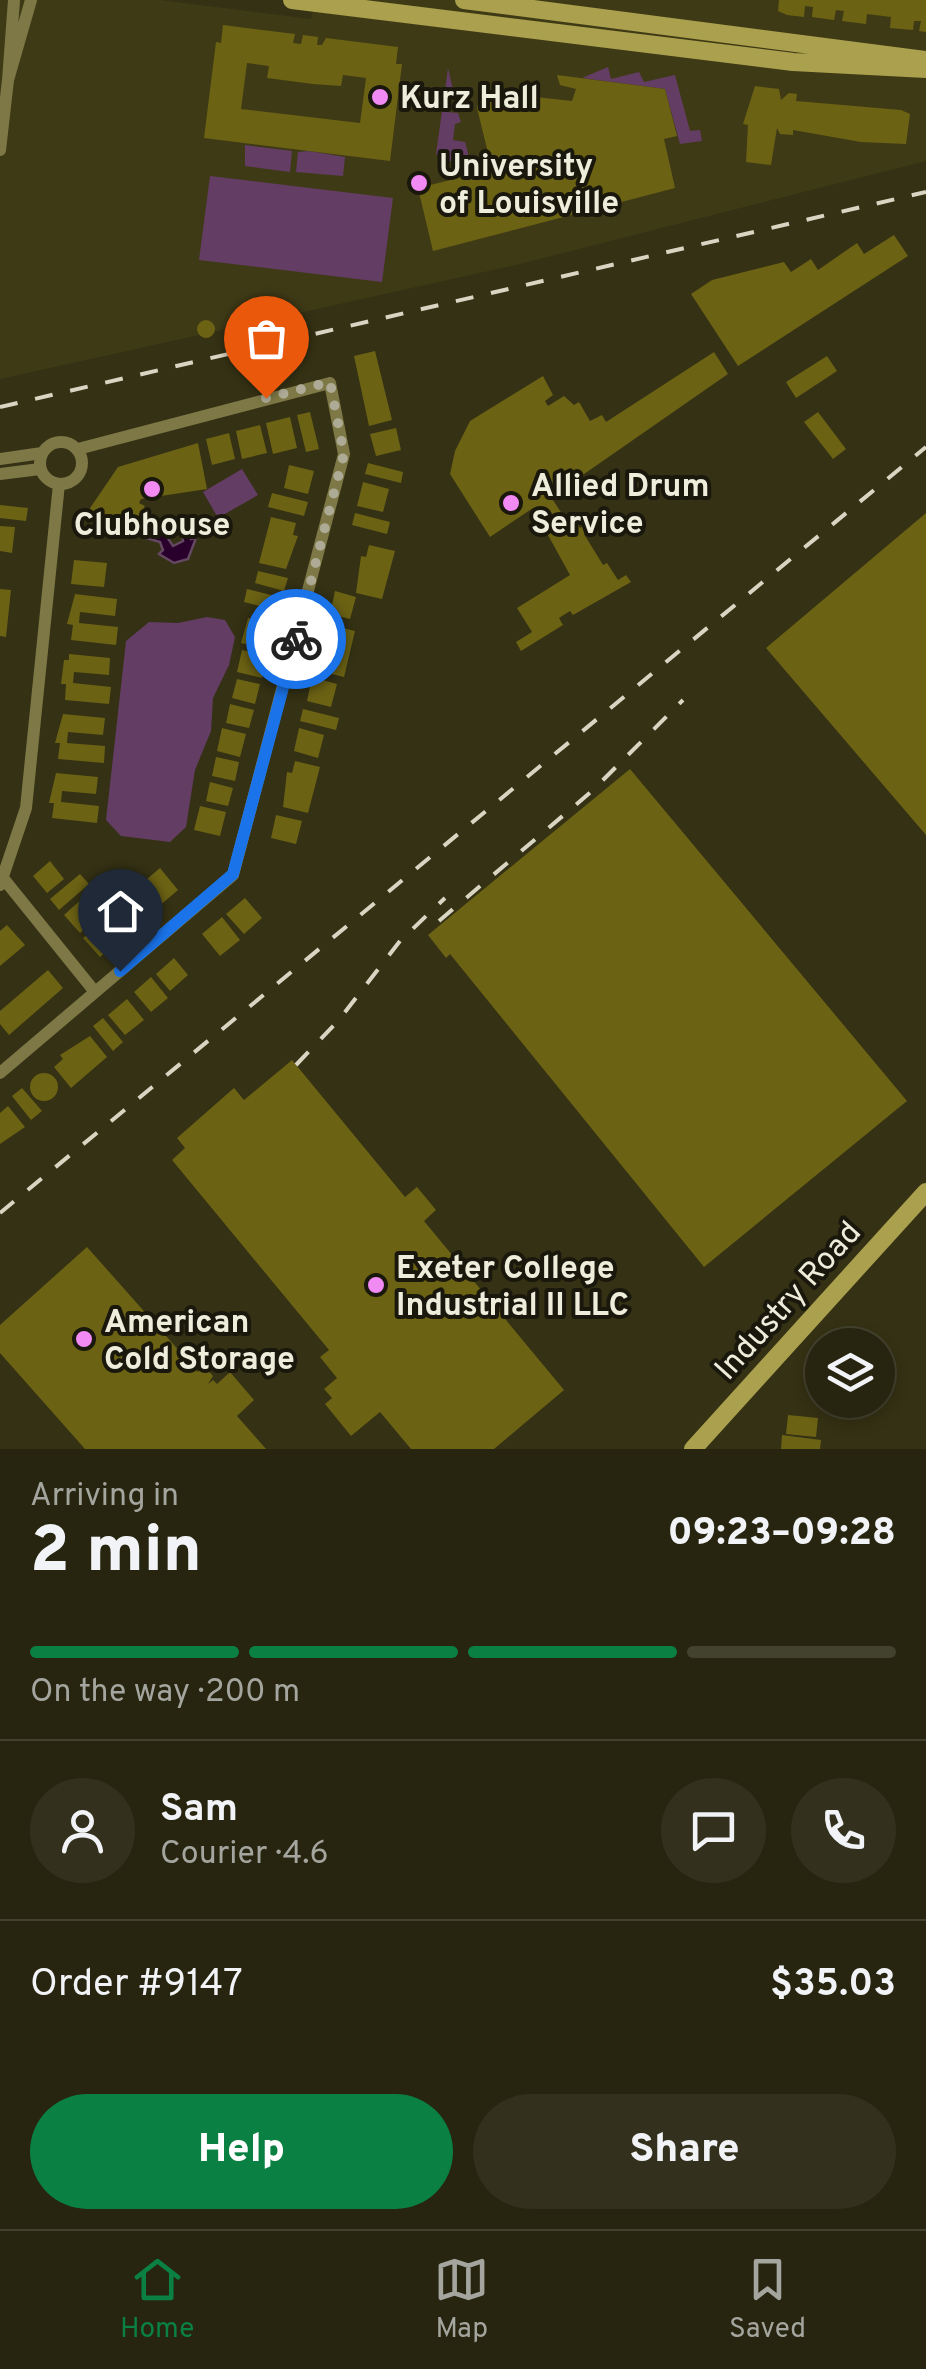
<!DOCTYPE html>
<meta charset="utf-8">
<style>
:root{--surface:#27250f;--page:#33311d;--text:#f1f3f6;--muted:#a4a59e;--line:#43422f;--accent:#0b8043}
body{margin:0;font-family:Overpass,sans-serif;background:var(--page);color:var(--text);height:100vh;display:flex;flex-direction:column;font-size:38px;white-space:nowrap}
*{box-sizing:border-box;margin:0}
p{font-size:32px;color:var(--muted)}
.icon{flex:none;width:55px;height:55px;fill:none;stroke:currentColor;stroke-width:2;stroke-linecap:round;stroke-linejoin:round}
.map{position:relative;height:1449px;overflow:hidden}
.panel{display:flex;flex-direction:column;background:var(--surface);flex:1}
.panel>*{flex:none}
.controls{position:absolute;left:805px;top:1328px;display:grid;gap:20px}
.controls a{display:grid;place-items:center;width:90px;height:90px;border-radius:50%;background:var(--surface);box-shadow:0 5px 15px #0003,0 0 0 2px var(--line);font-size:50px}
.pin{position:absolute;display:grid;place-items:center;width:85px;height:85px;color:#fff;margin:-102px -42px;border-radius:50% 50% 50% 0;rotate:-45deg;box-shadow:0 0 10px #0007}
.pin .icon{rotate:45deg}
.courier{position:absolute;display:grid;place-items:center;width:100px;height:100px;margin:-50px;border:8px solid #1a73e8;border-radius:50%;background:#fff;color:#222;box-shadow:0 2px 12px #0007}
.headline em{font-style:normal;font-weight:800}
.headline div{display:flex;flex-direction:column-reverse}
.headline{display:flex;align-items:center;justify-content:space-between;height:170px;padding:0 30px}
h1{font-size:65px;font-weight:800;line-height:75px}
.bar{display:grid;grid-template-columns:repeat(4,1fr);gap:15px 10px;align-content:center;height:120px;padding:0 30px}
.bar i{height:12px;border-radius:8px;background:var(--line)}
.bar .current{background:var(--accent)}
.bar p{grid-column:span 4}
.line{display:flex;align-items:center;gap:25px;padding:0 30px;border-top:2px solid var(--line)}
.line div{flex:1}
.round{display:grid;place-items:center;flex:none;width:105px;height:105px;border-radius:52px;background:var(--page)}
.primary-button{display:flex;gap:20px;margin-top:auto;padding:20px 30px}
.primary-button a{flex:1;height:115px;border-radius:60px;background:var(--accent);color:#fff;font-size:40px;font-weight:800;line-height:115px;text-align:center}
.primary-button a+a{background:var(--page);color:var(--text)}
.menu{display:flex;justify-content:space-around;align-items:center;height:140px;border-top:2px solid var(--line);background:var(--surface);font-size:28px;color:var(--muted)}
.menu a{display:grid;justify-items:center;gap:5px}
.menu .current{color:var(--accent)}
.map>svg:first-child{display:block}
.built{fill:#3f3a16}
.green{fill:#633d63}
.water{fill:#29002b;stroke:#644760;stroke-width:2.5}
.building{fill:#6c6214;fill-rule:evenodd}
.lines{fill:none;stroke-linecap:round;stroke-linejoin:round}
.street{stroke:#7e7846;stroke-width:12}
.secondary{stroke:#aba04d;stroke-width:18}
.rail{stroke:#d8d5c3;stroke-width:4;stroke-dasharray:18 18;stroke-linecap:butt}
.done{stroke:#adab95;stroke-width:10;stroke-dasharray:0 18}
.route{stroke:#1a73e8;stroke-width:12}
.poi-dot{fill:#f28af3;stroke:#1a180c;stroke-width:4}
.labels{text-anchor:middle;stroke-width:8;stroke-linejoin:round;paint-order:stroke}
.poi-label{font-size:32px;font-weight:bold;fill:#eeecdb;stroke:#1a180c;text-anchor:start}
.street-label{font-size:32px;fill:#eeecdb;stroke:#1a180c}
</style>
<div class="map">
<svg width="926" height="1449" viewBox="0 0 926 1449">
<rect width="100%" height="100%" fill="#343114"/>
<path class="built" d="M0,0H160L311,19L315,0H926V161L516,265L0,379Z"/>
<path class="green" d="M608,67L611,79L639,72L644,82L675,75L690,131L700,130L702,141L680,144L665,89L582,78Z
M448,68L455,98L450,99L447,112L458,113L461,122L455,124L453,140L465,142L469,157L446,162L436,154Z
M245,145L292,151L290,172L245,166Z
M309,151L345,157L343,176L296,172L298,152Z
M210,176L393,198L382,282L199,260Z
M242,469L258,495L218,518L203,492Z
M207,617L225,620L235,637L229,665L213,698L211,731L195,770L186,827L170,842L121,836L106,820L126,641L149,622L178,623Z"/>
<path class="water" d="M155,519L173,546L183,541L180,523L189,522L191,539L196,538L188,559L174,563L159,554L163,550L160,542L146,538L145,529Z"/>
<path class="building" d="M779,0H926V32L919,31L921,21H914L913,30L890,28L891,17L867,14L866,24L842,21L844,11L836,10L834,20L812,17L813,7L805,6L804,17L787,15L778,11Z
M223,25L295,34L293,43L301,44L303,35L318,37L317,45H322L326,38L398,47L396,64H402L390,161L204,138L216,42L221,43ZM247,63L269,66L267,78L313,84L341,86L343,75L366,78L360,123L241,109Z
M557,75L665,89L677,136L664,139L675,188L433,251L418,188L479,173L477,164L490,161L477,108L480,98L491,92L572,101L576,89L560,85Z
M755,86L779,89L781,100L789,93L797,94L796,101L901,110L910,114L906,144L861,142L793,130V135L780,134L777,128L771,165L746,162L748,125L743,124Z
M894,235L908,256L738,366L691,294L712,280L784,262L791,272L811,259L818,270L857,243L864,254Z
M197 329a9 9 0 1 1 18 0a9 9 0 1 1-18 0Z
M375,351L392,420L369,426L354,356Z
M714,352L728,374L551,497L568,523L575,519L580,528L584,525L588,532L584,534L603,565L607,563L618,580L626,575L631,582L573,615L570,611L559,618L563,625L521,651L516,642L532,632L517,608L570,575L533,508L490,537L450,474L455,451L470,421L543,376L553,395L545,401L548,406L564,396L574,405L579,402L590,421L602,415L606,422Z
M827,356L837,371L796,398L786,382Z
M310,412L319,449L306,452L297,415Z
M818,412L846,449L833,459L804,422Z
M290,417L297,448L273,454L266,423Z
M260,425L267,453L242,459L236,431Z
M396,428L401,450L376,456L370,434Z
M229,433L235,459L212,465L206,439Z
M198,443L207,489L141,499L139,503L145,506L128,531L124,528L119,534L86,514L118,467Z
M368,463L403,472L401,483L365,474Z
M289,465L314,471L308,494L284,488Z
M363,482L389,489L383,512L357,506Z
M272,493L308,502L304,516L268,507Z
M0,505L28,508L26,521L0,518Z
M355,513L390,522L387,534L352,525Z
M926,513V835L766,648Z
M271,517L296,523L293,535L298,536L286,569L259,563Z
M0,526L15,527L12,553L0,551Z
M369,545L395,551L382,599L356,593L361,556L366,557Z
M74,560L107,563L104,587L71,584Z
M258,571L288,578L284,591L255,583Z
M0,589L11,590L6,637L0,636Z
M247,589L283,598L279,611L244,602Z
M335,591L356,597L350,619L330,614Z
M75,594L117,599L115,616L80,612L79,623L118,627L116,645L71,640L73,625L67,624Z
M248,618L275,625L268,649L241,643Z
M330,625L355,631L344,677L319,671L322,658L317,657Z
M242,650L267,656L262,678L237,672Z
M69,654L110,658L109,675L74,672L73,683L111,687L109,704L65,700L66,684H61L64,660H69Z
M312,677L337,684L331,707L307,701Z
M237,679L260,684L255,704L232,698Z
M230,704L254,710L249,728L226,723Z
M303,709L339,718L336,730L300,721Z
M63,714L105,718L103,735L68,732L67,743L105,746L104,763L58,759L60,743H55Z
M222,728L246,734L240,757L217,751Z
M299,728L324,735L318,758L294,751Z
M216,757L239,762L235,781L212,776Z
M295,761L320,767L308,813L283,807L287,772L292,773Z
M630,769L907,1101L704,1267L450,954L446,958L428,935Z
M56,773L98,777L96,794L62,791L61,802L99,806L97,823L52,818L54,803H49Z
M210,782L233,788L228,806L206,801Z
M200,806L226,812L220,836L194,830Z
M276,815L302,821L296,844L271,838Z
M50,861L64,879L47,893L33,876Z
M160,868L178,890L158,907L140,885Z
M80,874L89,884L59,910L50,899Z
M137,891L154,912L135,927L118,907Z
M84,897L100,915L80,933L64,915Z
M245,898L262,918L244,934L226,914Z
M222,917L240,940L220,956L202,934Z
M106,919L122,938L100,957L83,938Z
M7,925L25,945L0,966V931Z
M174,958L188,975L170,991L156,974Z
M48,970L63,988L9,1035L0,1024V1011Z
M151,977L168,998L151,1012L134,992Z
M127,999L144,1020L125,1035L108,1015Z
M103,1018L123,1042L113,1051L93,1026Z
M90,1036L107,1057L71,1088L54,1067L63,1059L60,1055Z
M292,1060L405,1197L417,1187L436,1210L424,1221L564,1390L494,1449H411L380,1412L351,1436L325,1404L332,1398L324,1389L337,1378L320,1357L329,1350L172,1160L185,1148L177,1138L234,1088L244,1100Z
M30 1087a14 14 0 1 1 28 0a14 14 0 1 1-28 0Z
M22,1088L42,1111L31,1120L12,1096Z
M8,1106L25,1127L0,1144V1113Z
M87,1247L198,1372L204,1366L213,1376L208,1384L213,1380L217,1384L230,1372L254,1400L237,1416L266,1449H85L0,1353V1325Z
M788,1415L818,1418L816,1437L786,1434Z
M782,1435L821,1440L820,1449H781Z"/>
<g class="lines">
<path class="street" d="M14,0L8,80L31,0
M0,150L8,80
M40 463a21 21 0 1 1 42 0a21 21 0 1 1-42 0Z
M0,459L42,453
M0,474L40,469
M3,878L95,992
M0,885L26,808L59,484
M0,1073L233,875L344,454L330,383L78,449"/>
<path class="secondary" d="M292,0L793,62L926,69
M464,0L926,60
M693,1449L926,1192"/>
<path class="rail" d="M0,407L926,192
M439,921L592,791L683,700
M296,1065L338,1021L400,941L445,898
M0,1213L926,447"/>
</g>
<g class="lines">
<path class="done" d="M266,398L330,382L344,454L296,639"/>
<path class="route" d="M120,971L233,874L296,639"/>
</g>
<g class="poi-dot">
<circle cx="380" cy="97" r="10"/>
<circle cx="419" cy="183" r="10"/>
<circle cx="152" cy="489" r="10"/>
<circle cx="511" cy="503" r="10"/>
<circle cx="376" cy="1285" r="10"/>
<circle cx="84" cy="1339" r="10"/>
</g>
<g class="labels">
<g class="poi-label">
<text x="400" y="108">Kurz Hall</text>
<text x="439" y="176">University<tspan x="439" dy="37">of Louisville</tspan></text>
<text x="531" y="496">Allied Drum<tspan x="531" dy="37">Service</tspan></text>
<text x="152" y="535" text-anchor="middle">Clubhouse</text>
<text x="396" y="1278">Exeter College<tspan x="396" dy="37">Industrial II LLC</tspan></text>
<text x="104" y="1332">American<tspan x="104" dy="37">Cold Storage</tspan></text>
</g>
<g class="street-label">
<text transform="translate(787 1300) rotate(-48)" y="11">Industry Road</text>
</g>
</g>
</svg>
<div class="controls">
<a><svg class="icon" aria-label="layers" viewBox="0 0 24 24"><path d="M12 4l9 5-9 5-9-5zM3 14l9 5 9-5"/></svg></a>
</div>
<div class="pin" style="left:266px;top:398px;background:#ea580c"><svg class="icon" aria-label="bag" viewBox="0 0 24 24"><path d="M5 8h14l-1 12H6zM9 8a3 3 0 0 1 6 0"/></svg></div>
<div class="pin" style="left:120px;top:971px;background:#1f2937"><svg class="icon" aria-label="home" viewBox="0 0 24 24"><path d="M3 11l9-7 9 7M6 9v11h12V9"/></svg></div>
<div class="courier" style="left:296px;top:639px"><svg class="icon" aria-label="bike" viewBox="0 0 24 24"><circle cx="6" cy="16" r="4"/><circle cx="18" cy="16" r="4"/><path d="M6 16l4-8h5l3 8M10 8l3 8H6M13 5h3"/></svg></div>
</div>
<section class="panel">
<div class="headline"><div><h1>2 min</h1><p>Arriving in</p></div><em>09:23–09:28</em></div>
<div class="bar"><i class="current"></i><i class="current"></i><i class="current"></i><i></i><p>On the way · 200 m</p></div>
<div class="line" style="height:180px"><a class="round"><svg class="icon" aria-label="person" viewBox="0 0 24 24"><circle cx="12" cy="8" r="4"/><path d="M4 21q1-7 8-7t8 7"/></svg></a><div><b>Sam</b><p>Courier · 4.6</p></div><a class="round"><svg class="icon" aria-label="chat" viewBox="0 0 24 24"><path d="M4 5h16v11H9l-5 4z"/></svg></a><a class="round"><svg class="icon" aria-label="phone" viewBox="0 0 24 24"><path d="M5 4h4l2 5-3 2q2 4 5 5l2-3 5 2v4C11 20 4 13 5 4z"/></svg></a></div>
<div class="line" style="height:130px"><div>Order #9147</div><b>$35.03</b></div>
<div class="primary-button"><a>Help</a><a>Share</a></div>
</section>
<nav class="menu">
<a class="current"><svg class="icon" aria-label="home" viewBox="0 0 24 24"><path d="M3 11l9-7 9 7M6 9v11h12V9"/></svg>Home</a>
<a><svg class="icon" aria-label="map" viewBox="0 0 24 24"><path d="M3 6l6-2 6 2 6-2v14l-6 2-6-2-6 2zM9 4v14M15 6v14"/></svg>Map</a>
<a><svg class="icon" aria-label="saved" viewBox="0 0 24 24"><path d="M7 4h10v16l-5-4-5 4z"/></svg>Saved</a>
</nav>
